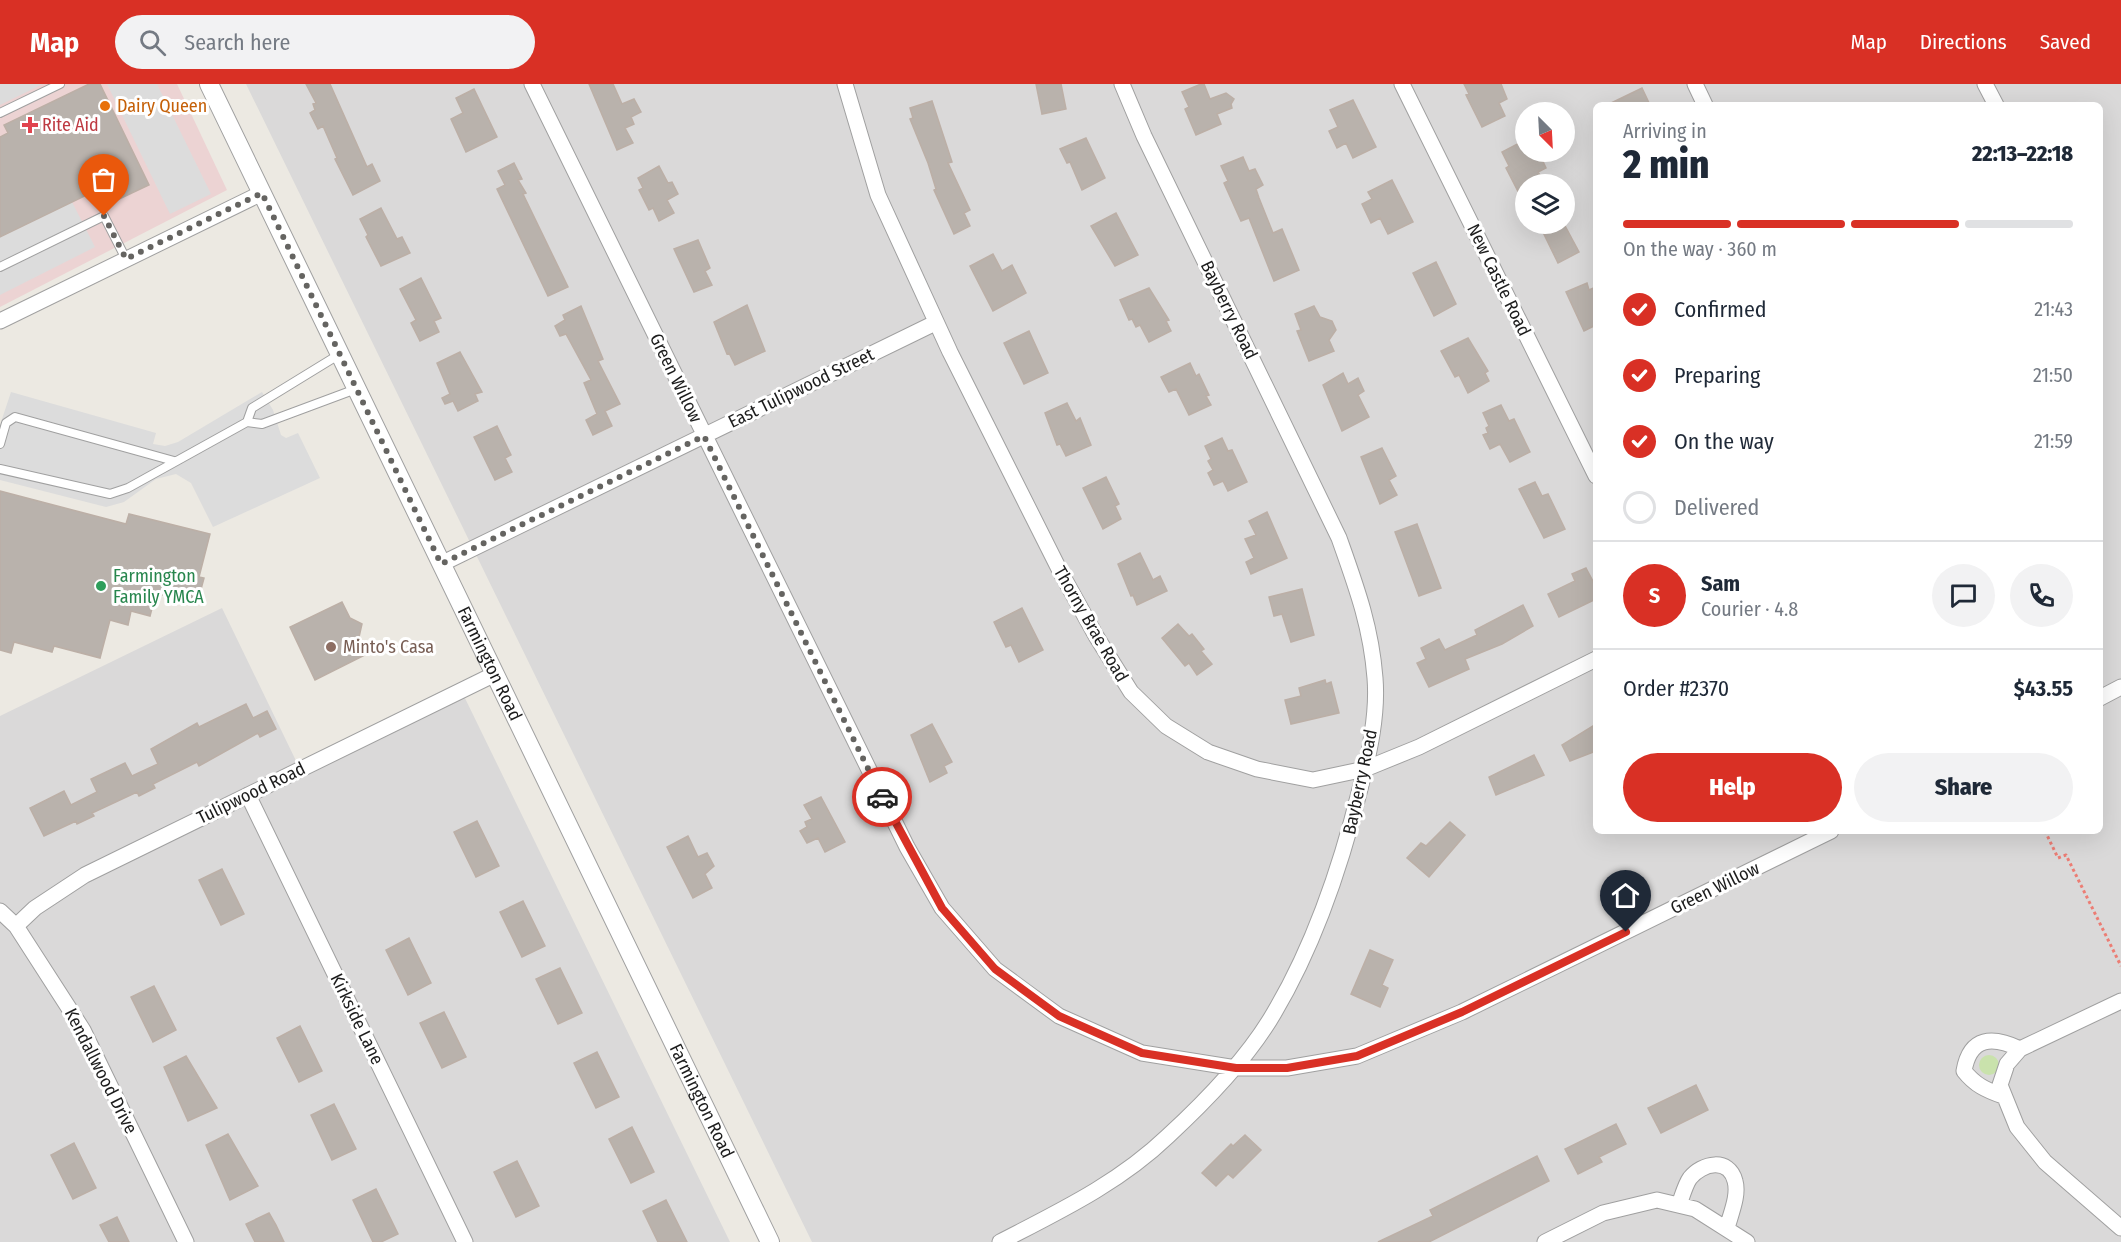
<!DOCTYPE html>
<meta charset="utf-8">
<style>
:root{--surface:#fff;--page:#f2f2f3;--text:#1f2937;--muted:#747a83;--line:#e0e1e3;--accent:#d93025}
body{margin:0;font-family:"Fira Sans Condensed",sans-serif;background:var(--page);color:var(--text);height:100vh;display:flex;flex-direction:column;font-size:22px;white-space:nowrap}
*{box-sizing:border-box;margin:0}
p{font-size:20px;color:var(--muted)}
.icon{flex:none;width:33px;height:33px;fill:none;stroke:currentColor;stroke-width:2;stroke-linecap:round;stroke-linejoin:round}
.map{position:relative;flex:1;overflow:hidden}
.drawer{position:absolute;left:1593px;top:18px;width:510px;height:732px;display:flex;flex-direction:column;background:var(--surface);border-radius:9px;box-shadow:0 6px 24px #0002}
.drawer>*{flex:none}
.needle{width:39px;rotate:156deg}
.controls{position:absolute;left:1515px;top:18px;display:grid;gap:12px}
.controls a{display:grid;place-items:center;width:60px;height:60px;border-radius:50%;background:var(--surface);box-shadow:0 6px 24px #0002;font-size:30px}
.pin{position:absolute;display:grid;place-items:center;width:51px;height:51px;color:#fff;margin:-62px -26px;border-radius:50% 50% 50% 0;rotate:-45deg;box-shadow:0 0 6px #0007}
.pin .icon{rotate:45deg}
.courier{position:absolute;display:grid;place-items:center;width:60px;height:60px;margin:-30px;border:4px solid #d93025;border-radius:50%;background:#fff;color:#222;box-shadow:0 2px 8px #0007}
.head em{font-style:normal;font-weight:800}
.head div{display:flex;flex-direction:column-reverse}
.head{display:flex;align-items:center;justify-content:space-between;height:102px;padding:0 30px}
h1{font-size:39px;font-weight:800;line-height:45px}
.bar{display:grid;grid-template-columns:repeat(4,1fr);gap:9px 6px;align-content:center;height:72px;padding:0 30px}
.bar i{height:8px;border-radius:4px;background:var(--line)}
.bar .active{background:var(--accent)}
.bar p{grid-column:span 4}
.line{display:flex;align-items:center;gap:15px;padding:0 30px;border-top:2px solid var(--line)}
.line div{flex:1}
.round{display:grid;place-items:center;flex:none;width:63px;height:63px;border-radius:32px;background:var(--page)}
ol{padding:0 30px;list-style:none}
li{display:flex;align-items:center;gap:18px;height:66px}
li p{margin-inline-start:auto}
li .icon{padding:6px;border-radius:50%;background:var(--accent);color:#fff;stroke-width:4}
li:last-child{color:var(--muted)}
li i{width:33px;height:33px;border:3px solid var(--line);border-radius:50%}
.action{display:flex;gap:12px;margin-top:auto;padding:12px 30px}
.action a{flex:1;height:69px;border-radius:36px;background:var(--accent);color:#fff;font-size:24px;font-weight:800;line-height:69px;text-align:center}
.action a+a{background:var(--page);color:var(--text)}
header{display:flex;align-items:center;gap:36px;box-sizing:border-box;height:84px;padding:0 30px;background:var(--accent);color:#fff}
header strong{font-size:28px}
nav{display:flex;gap:33px;margin-inline-start:auto;font-size:21px}
.search{width:420px;height:54px;background:var(--page);display:flex;align-items:center;gap:15px;box-sizing:border-box;padding:0 21px;border-radius:33px;color:var(--muted);font-size:22px}
.map>svg:first-child{display:block}
.residential{fill:#dad9d9;fill-rule:evenodd}
.commercial{fill:#ecd3d3}
.grass{fill:#c9e2ac}
.parking{fill:#dcdcdc}
.building{fill:#b9b2ac;stroke:#bcafa6;stroke-width:1.5}
.lines{fill:none;stroke-linecap:round;stroke-linejoin:round}
.service-casing{stroke:#a0a0a0;stroke-width:10}
.minor-casing{stroke:#a0a0a0;stroke-width:17}
.tertiary-casing{stroke:#a0a0a0;stroke-width:20}
.path{stroke:#ec7d74;stroke-width:3;stroke-dasharray:3 3;stroke-linecap:butt}
.service{stroke:#fff;stroke-width:8}
.minor{stroke:#fff;stroke-width:15}
.tertiary{stroke:#fff;stroke-width:18}
.done{stroke:#656461;stroke-width:6;stroke-dasharray:0 10.8}
.route{stroke:#d93025;stroke-width:8}
.food-dot{fill:#e8710a;stroke:#fff;stroke-width:2}
.health-dot{fill:#e0444e;stroke:#fff;stroke-width:2}
.leisure-dot{fill:#2e9e5b;stroke:#fff;stroke-width:2}
.education-dot{fill:#8d6e63;stroke:#fff;stroke-width:2}
.labels{text-anchor:middle;stroke-width:6;stroke-linejoin:round;paint-order:stroke}
.food-label{font-size:18px;fill:#c56008;stroke:#fff;text-anchor:start}
.health-label{font-size:18px;fill:#be3a42;stroke:#fff;text-anchor:start}
.street-label{font-size:18px;fill:#1c1c1c;stroke:#fff}
.leisure-label{font-size:18px;fill:#27864d;stroke:#fff;text-anchor:start}
.education-label{font-size:18px;fill:#785e54;stroke:#fff;text-anchor:start}
</style>
<header>
<strong>Map</strong>
<div class="search"><svg class="icon" aria-label="search" viewBox="0 0 24 24"><circle cx="10" cy="10" r="6"/><path d="M15 15l6 6"/></svg>Search here</div>
<nav><a>Map</a><a>Directions</a><a>Saved</a></nav>
</header>
<div class="map">
<svg width="2121" height="1158" viewBox="0 0 2121 1158">
<rect width="100%" height="100%" fill="#ece9e2"/>
<path class="residential" d="M246,0H2121V1158H812ZM1596,21H2100V747H1596ZM1526,28H1564V68H1526ZM1526,100H1564V140H1526Z
M222,524L300,685L461,606L730,1158H0V632Z"/>
<path class="commercial" d="M0,0H177L227,106L0,223Z"/>
<path class="grass" d="M1979 981a10 10 0 1 1 20 0a10 10 0 1 1-20 0Z"/>
<path class="parking" d="M0,0H43L0,21Z
M107,0H157L211,110L170,130Z
M72,118L95,163L0,211V153Z
M11,308L156,349L153,360L165,362L178,358L262,308L273,326L281,351L286,354L298,349L320,394L213,443L191,399L176,390L156,395L124,418L106,423L0,396V341Z"/>
<path class="building" d="M89,0H100L149,101L115,117L107,101L0,153V53L8,49L4,41Z
M306,0H330L367,83L372,80L380,97L353,111L335,75L337,74L323,42L318,45L310,29L315,26L313,20L316,19Z
M589,0H613L622,20L634,15L641,28L631,33L634,40L625,44L633,59L617,66Z
M1036,0H1061L1066,25L1042,30Z
M1201,0H1204L1210,15L1226,9L1234,15L1231,20L1232,24L1217,30L1221,40L1196,51L1185,25L1189,23L1182,8Z
M1464,0H1501L1507,15L1499,19L1505,32L1482,43L1466,11L1469,10Z
M1642,4L1650,21H1607Z
M474,5L497,53L466,68L451,35L463,29L456,14Z
M1353,16L1376,63L1353,74L1346,59L1337,64L1329,47L1338,43L1330,26Z
M932,17L952,78L948,79L970,126L964,129L970,142L954,150L934,106L936,105L928,79L910,35L913,34L910,24Z
M1086,54L1105,94L1082,106L1070,78L1067,79L1060,65Z
M1523,57L1526,68L1531,73L1539,69L1546,84L1538,88L1545,100H1526V123L1506,84L1509,82L1502,68Z
M1243,73L1249,87L1255,85L1263,101L1256,105L1259,114L1273,149L1282,145L1299,186L1274,197L1249,134L1241,137L1224,99L1228,97L1221,82Z
M514,79L522,95L518,96L526,109L523,110L568,203L548,212L497,105L505,101L498,87Z
M659,82L668,99L672,98L678,110L667,116L674,129L659,137L653,124L649,126L639,106L643,104L638,94Z
M1392,96L1413,138L1388,150L1380,134L1371,139L1362,120L1372,115L1368,108Z
M381,124L397,155L402,153L410,169L381,182L366,153L368,151L360,135Z
M1116,129L1138,171L1115,182L1091,142Z
M1539,140H1564L1579,168L1558,179Z
M698,156L710,184L705,187L712,201L694,208L674,165Z
M993,170L1002,187L1012,181L1026,209L993,227L970,182Z
M1436,178L1456,220L1434,232L1413,189Z
M421,194L441,234L434,237L439,248L420,257L411,239L416,236L400,205Z
M1587,199L1589,206L1596,203V241L1584,247L1566,208Z
M1149,204L1169,236L1166,237L1171,247L1149,258L1140,241L1136,243L1132,235L1129,236L1120,216Z
M747,221L765,267L735,281L729,269L727,270L714,238Z
M581,222L603,275L598,277L620,320L605,327L612,342L593,351L586,336L597,330L584,299L591,296L566,250L560,252L555,242L565,236L563,231Z
M1314,222L1320,233L1332,237L1336,246L1329,256L1334,267L1309,277L1297,247L1301,246L1295,230Z
M1029,247L1048,289L1024,300L1004,259Z
M1468,254L1488,287L1485,289L1489,297L1468,309L1459,291L1455,293L1441,267Z
M460,268L482,308L475,310L478,317L458,327L453,317L445,320L442,314L450,310L437,279Z
M1190,279L1196,292L1199,290L1209,311L1206,312L1211,321L1189,331L1176,305L1169,308L1161,293Z
M1343,289L1348,300L1358,294L1364,307L1358,311L1369,333L1342,347L1323,301Z
M1067,319L1076,337L1080,334L1091,361L1066,372L1060,360L1057,361L1045,329Z
M1501,321L1509,337L1514,335L1530,368L1510,378L1500,360L1490,365L1483,351L1488,349L1486,344L1489,342L1483,329Z
M497,342L511,371L505,374L512,388L495,396L474,353Z
M1222,354L1228,367L1232,366L1247,398L1228,407L1223,397L1214,401L1208,389L1213,386L1208,377L1211,375L1205,362Z
M1382,364L1396,392L1389,396L1397,411L1380,420L1361,373Z
M1106,393L1119,420L1115,422L1121,435L1103,445L1083,404Z
M1535,398L1542,412L1548,410L1565,445L1544,454L1519,405Z
M0,407L126,440L129,430L210,450L199,493L204,494L197,520L156,509L150,532L131,527L128,541L110,536L100,574L54,562L52,568L14,558L11,569L0,566Z
M1267,428L1287,474L1251,490L1246,478L1254,474L1245,455L1256,451L1249,437Z
M1417,440L1441,504L1419,512L1395,448Z
M1140,469L1153,496L1160,492L1167,507L1137,521L1133,511L1131,512L1118,480Z
M1586,484L1596,503V515L1559,533L1548,510L1575,497L1572,490Z
M1302,505L1314,551L1291,558L1282,530L1274,532L1269,513Z
M342,518L350,534L362,540L359,553L367,570L315,596L290,543Z
M1523,521L1533,542L1502,560L1465,575L1469,585L1429,603L1417,579L1426,575L1421,564L1439,555L1445,566L1477,551L1475,546Z
M1022,524L1043,566L1019,578L1011,561L1006,563L994,538Z
M1178,540L1189,552L1192,550L1204,565L1201,567L1212,580L1197,591L1189,579L1185,582L1162,554Z
M1325,596L1326,600L1331,598L1339,629L1291,640L1285,616L1301,612L1299,604Z
M246,620L253,634L267,627L276,645L260,653L258,649L199,682L197,678L153,700L155,704L139,712L137,708L92,729L94,732L77,740L76,737L44,752L30,724L64,707L71,721L97,708L91,695L125,679L132,692L158,680L151,665L197,639L199,643Z
M932,640L952,678L944,682L947,689L930,698L911,651Z
M1596,640V667L1570,677L1562,661Z
M1534,671L1544,691L1496,711L1489,693Z
M821,713L845,758L825,768L818,754L807,759L800,747L807,743L805,738L812,735L804,721Z
M477,737L499,782L476,793L454,748Z
M1450,738L1465,751L1429,793L1407,774L1421,759L1426,762Z
M688,752L698,773L707,769L714,782L705,790L712,804L693,814L667,763Z
M222,785L244,830L221,841L199,796Z
M523,817L545,862L522,873L500,828Z
M409,854L431,899L408,911L386,866Z
M1370,866L1393,876L1382,901L1388,904L1380,923L1351,910Z
M560,884L582,929L558,940L536,895Z
M154,902L176,946L153,958L131,913Z
M444,928L466,973L442,984L420,939Z
M300,942L322,987L299,998L277,954Z
M597,968L619,1013L596,1024L574,979Z
M186,972L217,1024L188,1037L164,983Z
M1696,1001L1708,1026L1661,1049L1648,1024Z
M334,1020L356,1065L332,1076L311,1031Z
M1616,1040L1626,1060L1599,1073L1602,1078L1578,1090L1565,1065Z
M632,1043L654,1088L631,1099L609,1055Z
M228,1050L258,1102L230,1116L206,1061Z
M1245,1051L1261,1066L1233,1094L1228,1090L1216,1102L1202,1089L1231,1060L1233,1062Z
M74,1059L96,1104L73,1115L51,1071Z
M1537,1072L1549,1097L1429,1158H1378L1433,1132L1430,1126Z
M517,1077L539,1122L516,1133L494,1088Z
M376,1105L398,1150L381,1158H373L353,1116Z
M666,1116L687,1158H658L643,1127Z
M269,1129L276,1141L284,1158H255L246,1140Z
M117,1133L129,1158H109L100,1141Z"/>
<g class="lines">
<defs>
<path id="service" d="M0,29L60,0
M0,183L104,132L126,175
M247,338L252,324L340,270
M0,360L6,339L15,333L174,377
M0,385L110,410L128,404L247,338L262,340L356,305"/>
<path id="minor" d="M532,0L907,763L942,824L995,885L1059,932L1142,969L1236,984H1287L1357,972L1462,928L1831,747
M845,0L878,111L950,268L1060,487L1096,552L1131,608L1166,642L1208,668L1257,685L1313,696L1365,685L1419,663L1596,575
M1402,0L1596,392
M1695,0L1705,21
M1985,0L1996,21
M0,237L262,109
M441,480L935,239
M2100,614L2121,603
M248,711L465,1158
M0,827L16,842L83,946L186,1158
M16,842L35,824L85,791L495,590
M2121,917L2020,965L2007,980L2000,1001L2017,1043L2045,1078L2121,1144
M2003,1012C1986,1006 1975,1001 1964,987C1970,952 1993,952 2020,965
M1679,1121C1682,1113 1685,1101 1690,1094C1702,1079 1729,1073 1735,1097C1739,1111 1731,1129 1727,1144
M1000,1158C1060,1127 1119,1099 1168,1052C1206,1017 1248,974 1274,929C1315,860 1341,782 1360,705C1369,670 1378,631 1375,594C1371,542 1356,502 1339,454L1144,52L1122,0
M1545,1158L1603,1129L1657,1116L1695,1125L1747,1158"/>
<g id="tertiary">
<path id="s1" d="M209,0L770,1158"/>
</g>
</defs>
<use href="#service" class="service-casing"/>
<use href="#minor" class="minor-casing"/>
<use href="#tertiary" class="tertiary-casing"/>
<path class="path" d="M2045,747L2058,774L2066,771L2121,882"/>
<use href="#service" class="service"/>
<use href="#minor" class="minor"/>
<use href="#tertiary" class="tertiary"/>
</g>
<g class="lines">
<path class="done" d="M104,132L126,175L262,109L441,480L704,352L882,713"/>
<path class="route" d="M882,713L942,824L995,885L1059,932L1142,969L1236,984H1287L1357,972L1462,928L1626,848"/>
</g>
<circle class="food-dot" cx="105" cy="22" r="6"/>
<path class="health-dot" d="M27 32h6v6h6v6h-6v6h-6v-6h-6v-6h6z"/>
<circle class="leisure-dot" cx="101" cy="502" r="6"/>
<circle class="education-dot" cx="331" cy="563" r="6"/>
<g class="labels">
<g class="food-label">
<text x="117" y="28">Dairy Queen</text>
</g>
<g class="health-label">
<text x="42" y="47">Rite Aid</text>
</g>
<g class="street-label">
<text transform="translate(1499 196) rotate(64)" y="6">New Castle Road</text>
<text transform="translate(1229 226) rotate(64)" y="6">Bayberry Road</text>
<text transform="translate(676 294) rotate(64)" y="6">Green Willow</text>
<text transform="translate(801 304) rotate(-26)" y="6">East Tulipwood Street</text>
<text transform="translate(1091 540) rotate(60)" y="6">Thorny Brae Road</text>
<text dy="6" stroke="none"><textPath href="#s1" startOffset="644">Farmington Road</textPath></text>
<text transform="translate(1360 698) rotate(-78)" y="6">Bayberry Road</text>
<text transform="translate(251 709) rotate(-26)" y="6">Tulipwood Road</text>
<text transform="translate(1715 804) rotate(-26)" y="6">Green Willow</text>
<text transform="translate(357 935) rotate(64)" y="6">Kirkside Lane</text>
<text transform="translate(101 987) rotate(63)" y="6">Kendallwood Drive</text>
<text dy="6" stroke="none"><textPath href="#s1" startOffset="1130">Farmington Road</textPath></text>
</g>
<g class="leisure-label">
<text x="113" y="498">Farmington<tspan x="113" dy="21">Family YMCA</tspan></text>
</g>
<g class="education-label">
<text x="343" y="569">Minto's Casa</text>
</g>
</g>
</svg>
<div class="controls">
<a><svg class="needle" viewBox="-14 -14 28 28"><path d="M0-13l5 13h-10z" fill="#e53935"/><path d="M0 13l5-13h-10z" fill="#747a83"/></svg></a>
<a><svg class="icon" aria-label="layers" viewBox="0 0 24 24"><path d="M12 4l9 5-9 5-9-5zM3 14l9 5 9-5"/></svg></a>
</div>
<div class="pin" style="left:104px;top:132px;background:#ea580c"><svg class="icon" aria-label="bag" viewBox="0 0 24 24"><path d="M5 8h14l-1 12H6zM9 8a3 3 0 0 1 6 0"/></svg></div>
<div class="pin" style="left:1626px;top:848px;background:#1f2937"><svg class="icon" aria-label="home" viewBox="0 0 24 24"><path d="M3 11l9-7 9 7M6 9v11h12V9"/></svg></div>
<div class="courier" style="left:882px;top:713px"><svg class="icon" aria-label="car" viewBox="0 0 24 24"><path d="M5 17H2v-5l4-1 3-4h7l3 4 3 1v5h-3M9 17h6M6 11h13"/><circle cx="7" cy="17" r="2"/><circle cx="17" cy="17" r="2"/></svg></div>
<section class="drawer">
<div class="head"><div><h1>2 min</h1><p>Arriving in</p></div><em>22:13–22:18</em></div>
<div class="bar"><i class="active"></i><i class="active"></i><i class="active"></i><i></i><p>On the way · 360 m</p></div>
<ol>
<li><svg class="icon" aria-label="check" viewBox="0 0 24 24"><path d="M5 12l5 5 9-10"/></svg>Confirmed<p>21:43</p></li>
<li><svg class="icon" aria-label="check" viewBox="0 0 24 24"><path d="M5 12l5 5 9-10"/></svg>Preparing<p>21:50</p></li>
<li><svg class="icon" aria-label="check" viewBox="0 0 24 24"><path d="M5 12l5 5 9-10"/></svg>On the way<p>21:59</p></li>
<li><i></i>Delivered</li>
</ol>
<div class="line" style="height:108px"><b class="round" style="background:var(--accent);color:#fff">S</b><div><b>Sam</b><p>Courier · 4.8</p></div><a class="round"><svg class="icon" aria-label="chat" viewBox="0 0 24 24"><path d="M4 5h16v11H9l-5 4z"/></svg></a><a class="round"><svg class="icon" aria-label="phone" viewBox="0 0 24 24"><path d="M5 4h4l2 5-3 2q2 4 5 5l2-3 5 2v4C11 20 4 13 5 4z"/></svg></a></div>
<div class="line" style="height:78px"><div>Order #2370</div><b>$43.55</b></div>
<div class="action"><a>Help</a><a>Share</a></div>
</section>
</div>
